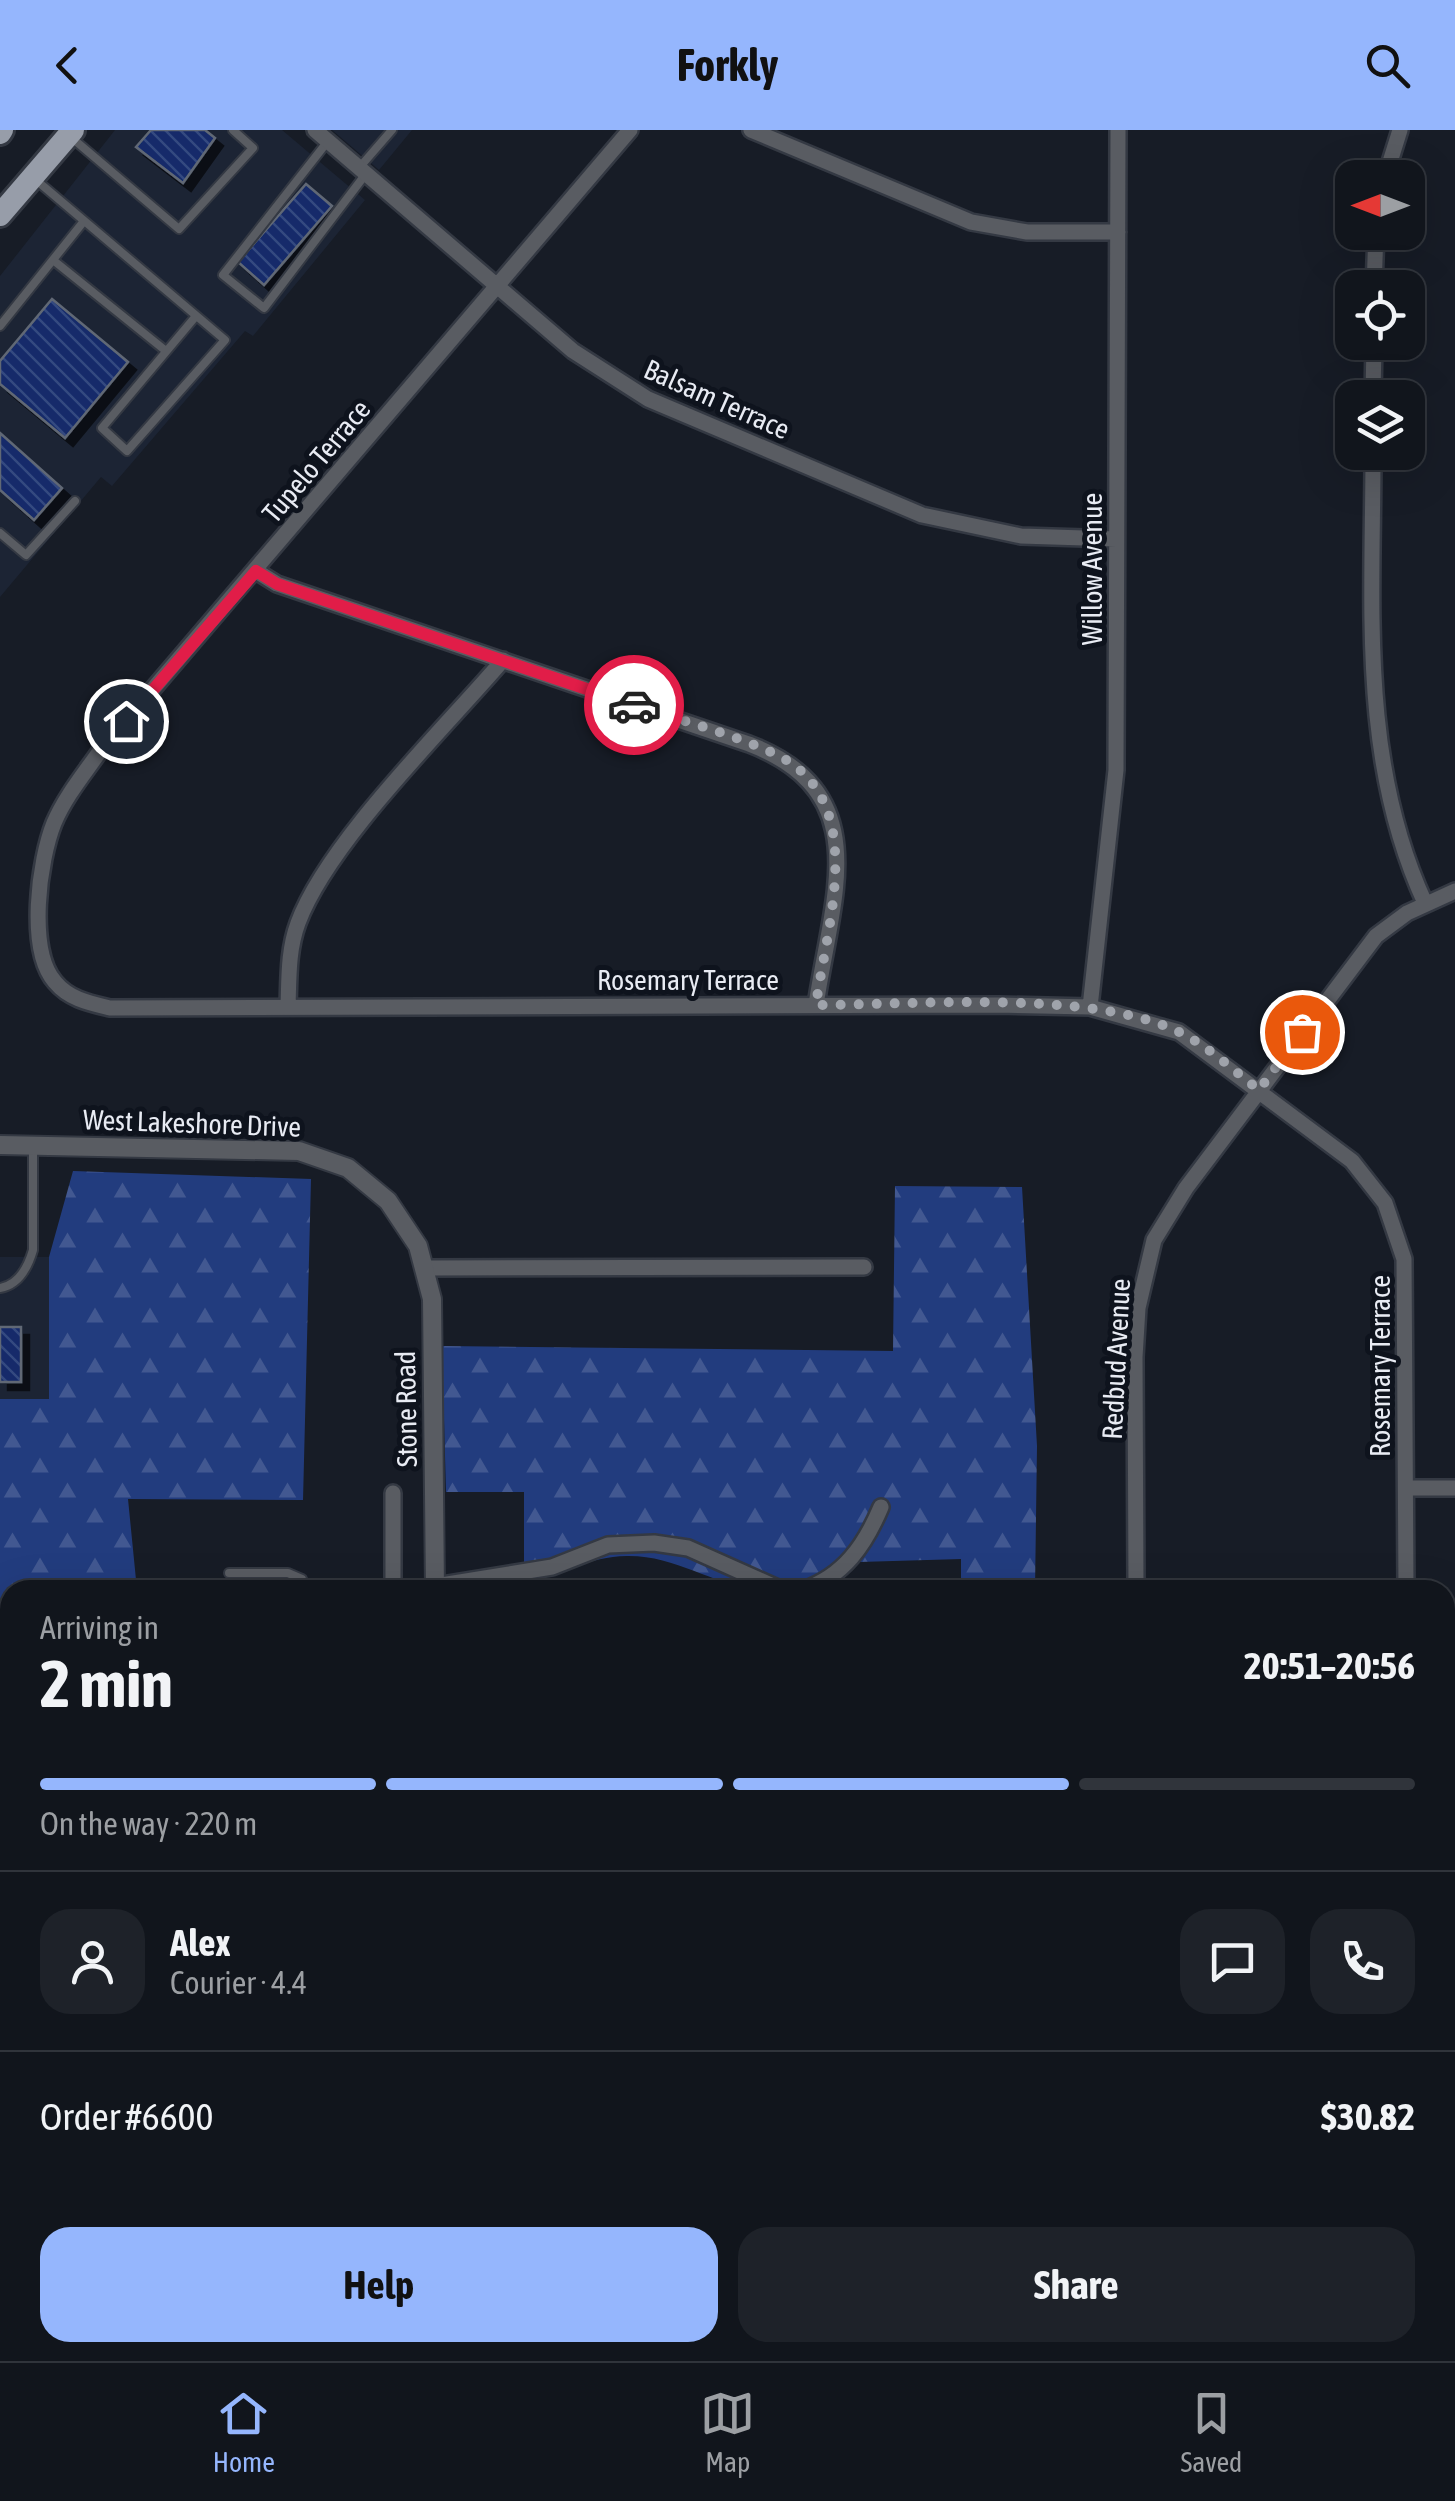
<!DOCTYPE html>
<meta charset="utf-8">
<style>
:root{--surface:#11151c;--page:#1e2229;--text:#f1f3f6;--muted:#9c9fa3;--line:#30343b;--accent:#95b6fd}
body{margin:0;font-family:"Asap Condensed",sans-serif;background:var(--page);color:var(--text);height:100vh;display:flex;flex-direction:column;font-size:38px;white-space:nowrap}
*{box-sizing:border-box;margin:0}
p{font-size:32px;color:var(--muted)}
.icon{flex:none;width:55px;height:55px;fill:none;stroke:currentColor;stroke-width:2;stroke-linecap:round;stroke-linejoin:round}
.map{position:relative;flex:1;overflow:hidden}
.drawer{position:absolute;left:0px;top:1450px;width:1455px;height:782px;display:flex;flex-direction:column;background:var(--surface);border-radius:30px 30px 0 0;box-shadow:0 10px 40px #0002,0 0 0 2px var(--line)}
.drawer>*{flex:none}
.needle{width:65px;rotate:270deg}
.tools{position:absolute;left:1335px;top:30px;display:grid;gap:20px}
.tools a{display:grid;place-items:center;width:90px;height:90px;border-radius:20px;background:var(--surface);box-shadow:0 10px 40px #0002,0 0 0 2px var(--line);font-size:50px}
.pin{position:absolute;display:grid;place-items:center;width:85px;height:85px;color:#fff;margin:-42px;border:5px solid #fff;border-radius:50%;box-shadow:0 2px 10px #0007}
.courier{position:absolute;display:grid;place-items:center;width:100px;height:100px;margin:-50px;border:8px solid #e11d48;border-radius:50%;background:#fff;color:#222;box-shadow:0 2px 12px #0007}
.overview em{font-style:normal;font-weight:700}
.overview div{display:flex;flex-direction:column-reverse}
.overview{display:flex;align-items:center;justify-content:space-between;height:170px;padding:0 40px}
h1{font-size:65px;font-weight:700;line-height:75px}
.bar{display:grid;grid-template-columns:repeat(4,1fr);gap:15px 10px;align-content:center;height:120px;padding:0 40px}
.bar i{height:12px;border-radius:8px;background:var(--line)}
.bar .selected{background:var(--accent)}
.bar p{grid-column:span 4}
.line{display:flex;align-items:center;gap:25px;padding:0 40px;border-top:2px solid var(--line)}
.line div{flex:1}
.round{display:grid;place-items:center;flex:none;width:105px;height:105px;border-radius:30px;background:var(--page)}
.action{display:flex;gap:20px;margin-top:auto;padding:20px 40px}
.action a{flex:1;height:115px;border-radius:30px;background:var(--accent);color:#111;font-size:40px;font-weight:700;line-height:115px;text-align:center}
.action a+a{background:var(--page);color:var(--text)}
header{display:flex;justify-content:space-between;align-items:center;height:130px;padding:0 40px;background:var(--accent);color:#111;font-size:45px;font-weight:700}
.tab-bar{display:flex;justify-content:space-around;align-items:center;height:140px;border-top:2px solid var(--line);background:var(--surface);font-size:28px;color:var(--muted)}
.tab-bar a{display:grid;justify-items:center;gap:5px}
.tab-bar .selected{color:var(--accent)}
.map>svg:first-child{display:block}
.built{fill:#1c2434}
.forest{fill:url(#forest-firs)}
.park{fill:url(#park-crowns)}
.building{fill:url(#building-back-hatch);stroke:#616875;stroke-width:2.5;filter:url(#shadow)}
.lines{fill:none;stroke-linecap:round;stroke-linejoin:round}
.service-casing{stroke:#343943;stroke-width:12}
.minor-casing{stroke:#343943;stroke-width:20}
.tertiary-casing{stroke:#343943;stroke-width:22}
.primary-casing{stroke:#343943;stroke-width:28}
.service{stroke:#595c62;stroke-width:8}
.minor{stroke:#595c62;stroke-width:15}
.tertiary{stroke:#595c62;stroke-width:18}
.primary{stroke:#979da9;stroke-width:22}
.done{stroke:#9fa3ab;stroke-width:10;stroke-dasharray:0 18}
.route{stroke:#e11d48;stroke-width:12}
.labels{text-anchor:middle;stroke-width:10;stroke-linejoin:round;paint-order:stroke}
.street-label{font-size:28px;fill:#e8ebf3;stroke:#0e131d}
</style>
<header><svg class="icon" aria-label="back" viewBox="0 0 24 24"><path d="M15 5l-7 7 7 7"/></svg>Forkly<svg class="icon" aria-label="search" viewBox="0 0 24 24"><circle cx="10" cy="10" r="6"/><path d="M15 15l6 6"/></svg></header>
<div class="map">
<svg width="1455" height="2231" viewBox="0 0 1455 2231">
<defs>
<pattern id="forest-firs" width="22" height="20" patternUnits="userSpaceOnUse" patternTransform="scale(2.5)"><rect width="22" height="20" fill="#223c7e"/><path d="M5 1l3.5 6h-7zM16 11l3.5 6h-7z" fill="#425891"/></pattern>
<pattern id="park-crowns" width="20" height="18" patternUnits="userSpaceOnUse" patternTransform="scale(2.5)"><rect width="20" height="18" fill="#20335e"/><path d="M2 6a3 3 0 1 1 6 0M12 15a3 3 0 1 1 6 0" fill="none" stroke="#405176"/></pattern>
<pattern id="building-back-hatch" width="6" height="6" patternUnits="userSpaceOnUse" patternTransform="scale(2.5)"><rect width="6" height="6" fill="#122a6a"/><path d="M-1 5l2 2M0 0l6 6M5-1l2 2" fill="none" stroke="#344980"/></pattern>
<filter id="shadow"><feDropShadow dx="8" dy="8" stdDeviation="0" flood-color="#0009"/></filter>
</defs>
<rect width="100%" height="100%" fill="#171c26"/>
<path class="built" d="M115,0H282L365,70L253,206L245,201L112,356L101,347L0,467V146Z
M332,0H412L379,40Z
M0,1127H49V1269H0Z"/>
<path class="forest" d="M73,1041L311,1049L303,1370L128,1369L137,1460H10V1852H0V1269H49V1127Z
M895,1056L1022,1057L1037,1316L1035,1460H961V1429L859,1432L828,1460C805,1460 780,1463 757,1460C712,1454 676,1426 629,1426C591,1425 561,1446 524,1452V1362H446L442,1216L893,1221Z
M455,2223H1317V2231H455Z"/>
<path class="park" d="M1321,2223V2231H1008V2222Z"/>
<path class="building" d="M151,0H205L215,8L183,53L136,17Z
M306,54L332,76L264,155L238,132Z
M52,169L128,232L65,308L0,254V231Z
M0,303L62,358L34,390L0,360Z
M0,1197H21V1252H0Z
M1445,2191H1455V2229H1343V2222H1445Z"/>
<g class="lines">
<defs>
<path id="service" d="M72,8L179,99L253,18L233,0
M328,11L223,145L264,178L365,45
M359,38L392,0
M36,50L225,210L127,321L102,298L196,186
M53,130L166,221
M0,196L84,91
M0,403L26,425L75,371
M0,1158C19,1155 28,1137 33,1120V1015
M229,1443H288L302,1449L305,1460
M0,1878H10
M0,2109L10,2100
M159,2231L160,2222
M312,2231L320,2222"/>
<path id="minor" d="M315,0L573,221L648,269L922,385L1021,406L1116,409
M630,0L100,621C84,644 65,667 54,693C39,730 27,820 55,852C69,869 89,873 110,878L999,875L1090,877L1179,902L1352,1031L1385,1073L1404,1129L1406,1460
M751,0L971,92L1027,102H1118
M1385,48L1400,0
M1374,158L1376,102
M1373,268L1374,212
M1373,322C1373,476 1359,630 1425,773
M256,441L277,454L749,614C877,663 832,766 816,875
M288,877C289,848 288,820 298,793C328,712 445,598 503,530
M1090,877L1116,640L1118,0
M426,1138L864,1137
M1406,1358H1455
M435,1456L552,1437L608,1415L654,1413L688,1418L782,1460
M393,1460V1363
M803,1460C844,1446 865,1415 881,1377
M1136,1460L1135,1227L1138,1178L1154,1110L1186,1058L1376,806L1407,783L1455,761
M1445,1665H1455
M1445,1945H1455"/>
<path id="tertiary" d="M0,1015L299,1021L348,1038L388,1071L418,1116L432,1169L435,1460
M442,2222V2231"/>
<path id="primary" d="M0,3L2,0
M0,85L73,0"/>
</defs>
<use href="#service" class="service-casing"/>
<use href="#minor" class="minor-casing"/>
<use href="#tertiary" class="tertiary-casing"/>
<use href="#primary" class="primary-casing"/>
<use href="#service" class="service"/>
<use href="#minor" class="minor"/>
<use href="#tertiary" class="tertiary"/>
<use href="#primary" class="primary"/>
</g>
<g class="lines">
<path class="done" d="M634,575C680,590 729,603 773,623C871,668 827,792 816,875C915,875 1092,859 1179,902C1208,916 1233,940 1259,960L1302,902"/>
<path class="route" d="M126,591L256,441L277,454L634,575"/>
</g>
<g class="labels">
<g class="street-label">
<text transform="translate(717 269) rotate(24)" y="10">Balsam Terrace</text>
<text transform="translate(316 331) rotate(-50)" y="10">Tupelo Terrace</text>
<text transform="translate(1092 439) rotate(-90)" y="10">Willow Avenue</text>
<text x="688" y="860">Rosemary Terrace</text>
<text transform="translate(192 993) rotate(2)" y="10">West Lakeshore Drive</text>
<text transform="translate(1116 1229) rotate(-87)" y="10">Redbud Avenue</text>
<text transform="translate(1380 1236) rotate(-90)" y="10">Rosemary Terrace</text>
<text transform="translate(406 1279) rotate(-91)" y="10">Stone Road</text>
</g>
</g>
</svg>
<div class="tools">
<a><svg class="needle" viewBox="-14 -14 28 28"><path d="M0-13l5 13h-10z" fill="#e53935"/><path d="M0 13l5-13h-10z" fill="#9c9fa3"/></svg></a>
<a><svg class="icon" aria-label="locate" viewBox="0 0 24 24"><circle cx="12" cy="12" r="6"/><path d="M12 2v4M12 18v4M2 12h4M18 12h4"/></svg></a>
<a><svg class="icon" aria-label="layers" viewBox="0 0 24 24"><path d="M12 4l9 5-9 5-9-5zM3 14l9 5 9-5"/></svg></a>
</div>
<div class="pin" style="left:1302px;top:902px;background:#ea580c"><svg class="icon" aria-label="bag" viewBox="0 0 24 24"><path d="M5 8h14l-1 12H6zM9 8a3 3 0 0 1 6 0"/></svg></div>
<div class="pin" style="left:126px;top:591px;background:#1f2937"><svg class="icon" aria-label="home" viewBox="0 0 24 24"><path d="M3 11l9-7 9 7M6 9v11h12V9"/></svg></div>
<div class="courier" style="left:634px;top:575px"><svg class="icon" aria-label="car" viewBox="0 0 24 24"><path d="M5 17H2v-5l4-1 3-4h7l3 4 3 1v5h-3M9 17h6M6 11h13"/><circle cx="7" cy="17" r="2"/><circle cx="17" cy="17" r="2"/></svg></div>
<section class="drawer">
<div class="overview"><div><h1>2 min</h1><p>Arriving in</p></div><em>20:51–20:56</em></div>
<div class="bar"><i class="selected"></i><i class="selected"></i><i class="selected"></i><i></i><p>On the way · 220 m</p></div>
<div class="line" style="height:180px"><a class="round"><svg class="icon" aria-label="person" viewBox="0 0 24 24"><circle cx="12" cy="8" r="4"/><path d="M4 21q1-7 8-7t8 7"/></svg></a><div><b>Alex</b><p>Courier · 4.4</p></div><a class="round"><svg class="icon" aria-label="chat" viewBox="0 0 24 24"><path d="M4 5h16v11H9l-5 4z"/></svg></a><a class="round"><svg class="icon" aria-label="phone" viewBox="0 0 24 24"><path d="M5 4h4l2 5-3 2q2 4 5 5l2-3 5 2v4C11 20 4 13 5 4z"/></svg></a></div>
<div class="line" style="height:130px"><div>Order #6600</div><b>$30.82</b></div>
<div class="action"><a>Help</a><a>Share</a></div>
</section>
</div>
<nav class="tab-bar">
<a class="selected"><svg class="icon" aria-label="home" viewBox="0 0 24 24"><path d="M3 11l9-7 9 7M6 9v11h12V9"/></svg>Home</a>
<a><svg class="icon" aria-label="map" viewBox="0 0 24 24"><path d="M3 6l6-2 6 2 6-2v14l-6 2-6-2-6 2zM9 4v14M15 6v14"/></svg>Map</a>
<a><svg class="icon" aria-label="saved" viewBox="0 0 24 24"><path d="M7 4h10v16l-5-4-5 4z"/></svg>Saved</a>
</nav>
